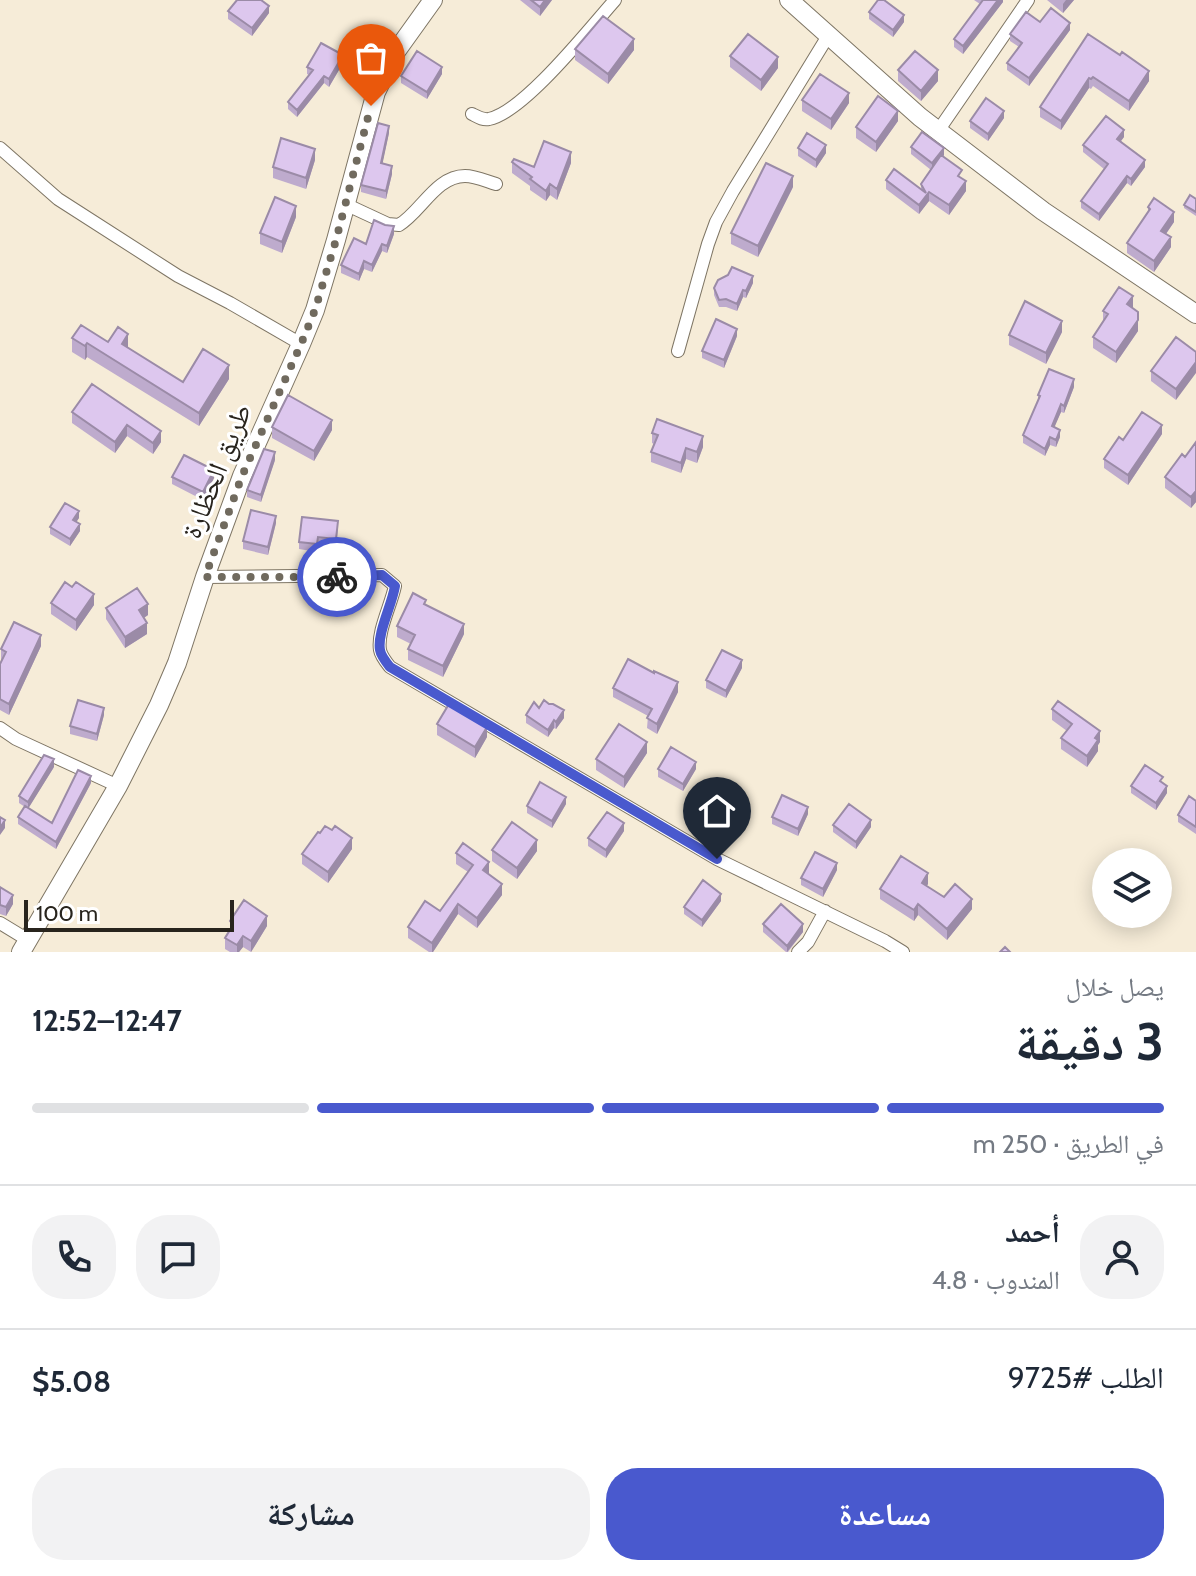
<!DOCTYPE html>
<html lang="ar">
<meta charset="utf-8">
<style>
:root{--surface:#fff;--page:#f2f2f3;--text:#1f2937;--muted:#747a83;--line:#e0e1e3;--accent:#4959ce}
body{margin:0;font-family:Cabin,"Noto Naskh Arabic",sans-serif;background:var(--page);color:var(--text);direction:rtl;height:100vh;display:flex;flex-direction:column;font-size:30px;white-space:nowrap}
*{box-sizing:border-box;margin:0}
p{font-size:26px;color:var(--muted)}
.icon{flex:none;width:44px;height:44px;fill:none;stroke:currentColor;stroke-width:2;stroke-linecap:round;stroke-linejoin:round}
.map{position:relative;height:952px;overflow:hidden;direction:ltr}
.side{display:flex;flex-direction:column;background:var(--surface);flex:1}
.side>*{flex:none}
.controls{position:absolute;left:1092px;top:848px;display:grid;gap:16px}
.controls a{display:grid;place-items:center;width:80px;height:80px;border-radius:50%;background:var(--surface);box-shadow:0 4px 20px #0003;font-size:40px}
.scale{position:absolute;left:24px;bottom:20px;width:210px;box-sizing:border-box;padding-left:8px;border:4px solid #28241d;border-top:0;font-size:22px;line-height:28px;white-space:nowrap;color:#28241d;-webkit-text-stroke:6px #fff;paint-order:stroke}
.pin{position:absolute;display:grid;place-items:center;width:68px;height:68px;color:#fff;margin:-82px -34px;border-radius:50% 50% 50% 0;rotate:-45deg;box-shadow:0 0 8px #0007}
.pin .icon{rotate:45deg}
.courier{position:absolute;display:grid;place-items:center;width:80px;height:80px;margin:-40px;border:6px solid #4959ce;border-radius:50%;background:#fff;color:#222;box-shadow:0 2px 10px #0007}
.headline em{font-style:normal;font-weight:700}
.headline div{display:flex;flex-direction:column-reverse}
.headline{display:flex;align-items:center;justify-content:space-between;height:136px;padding:0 32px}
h1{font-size:52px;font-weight:700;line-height:60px}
.bar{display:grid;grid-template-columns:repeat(4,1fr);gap:12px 8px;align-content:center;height:96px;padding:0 32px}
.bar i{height:10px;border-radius:6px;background:var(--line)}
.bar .current{background:var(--accent)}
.bar p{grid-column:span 4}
.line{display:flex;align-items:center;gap:20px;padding:0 32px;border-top:2px solid var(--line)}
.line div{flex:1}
.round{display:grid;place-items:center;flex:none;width:84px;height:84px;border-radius:32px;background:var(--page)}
.button{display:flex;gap:16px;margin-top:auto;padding:16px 32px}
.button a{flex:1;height:92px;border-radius:32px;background:var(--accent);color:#fff;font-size:32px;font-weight:700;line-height:92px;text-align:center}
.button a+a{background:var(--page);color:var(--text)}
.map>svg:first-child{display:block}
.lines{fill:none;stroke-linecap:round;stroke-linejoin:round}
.street-casing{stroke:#7e7564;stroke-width:14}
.secondary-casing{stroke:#7e7564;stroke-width:20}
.street{stroke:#fff;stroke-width:12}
.secondary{stroke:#fff;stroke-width:18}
.wall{fill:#beabcd}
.shaded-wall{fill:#9b8ba7}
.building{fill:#ddc7ee;stroke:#9b8ba7;stroke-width:2}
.done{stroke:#706a5e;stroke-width:8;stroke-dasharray:0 14.4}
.route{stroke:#4959ce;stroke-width:10}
.labels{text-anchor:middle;stroke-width:6;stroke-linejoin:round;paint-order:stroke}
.street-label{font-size:28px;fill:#28241d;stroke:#fff}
</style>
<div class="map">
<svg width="1196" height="952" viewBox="0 0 1196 952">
<rect width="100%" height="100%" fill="#f6ecd8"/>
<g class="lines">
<defs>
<path id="street" d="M472,114C478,117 482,120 489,119C524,112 590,28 615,0
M938,131L1028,0
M0,148L58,199L178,276L230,303L301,344
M345,204L388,224L399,225C421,212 436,176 465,176C475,176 486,181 496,184
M678,351L708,244L716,222L733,191L828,36
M205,577L382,575L395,586C391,605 377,632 380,650C381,656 386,662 390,667L717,859L885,941L903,952
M0,728L16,739L118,786
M0,923L28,940
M798,952L808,942L825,911"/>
<path id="secondary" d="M789,0L920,117L1043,211L1196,314
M21,952L118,786L159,705L177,663L205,577L242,476L301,344L315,310L336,240L376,92L395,53L433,0"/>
</defs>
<use href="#street" class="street-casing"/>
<use href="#secondary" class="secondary-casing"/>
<use href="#street" class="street"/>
<use href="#secondary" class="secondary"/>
</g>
<path class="wall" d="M520,0H552L540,16Z
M974,0H1003V2L963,54L954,47V39L980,4Z
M1047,0H1074L1063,13Z
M228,11L269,13L252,36L228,19Z
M869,12L904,22L893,37L869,19Z
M1040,22L1070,30L1029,86L1007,70V63L1019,47L1010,41V34Z
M1088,34L1149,81L1129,111L1093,86L1091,89L1089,88L1061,130L1040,117V107Z
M575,49L634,50L608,84L575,60Z
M730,56L778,68L761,91L730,67Z
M343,63L329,87L324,83L297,117L288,109V102L309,75L307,74V67Z
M898,70L938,81L921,101L898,81Z
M442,74L427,99L401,83V76Z
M802,100L849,103L831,130L802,111Z
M1004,118L988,141L970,128V121Z
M898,121L876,152L856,138V127Z
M389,133L382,164L392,174L386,199L361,192V185Z
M1124,137L1121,141L1145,167L1131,186L1127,183L1099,221L1081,208V201L1104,169L1083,152V145Z
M911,147L944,155L943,157L962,179L966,191L949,215L929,201L919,214L886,189V180L921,190V184L931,170L911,154Z
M798,148L826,153L816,168L798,156Z
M315,160L306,189L273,178V167Z
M512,162L534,167L571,163L557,200L550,195L546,201L530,190V186L512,173Z
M793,187L758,257L731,244V233Z
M1196,199V216L1184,208V205Z
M1148,207L1174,222L1166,234L1171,247L1154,272L1127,253V243L1148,213Z
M296,217L282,253L260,244V233Z
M394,234L387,253L382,251L372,272L364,269L359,281L341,273V265L366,244Z
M753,283L746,298L743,297L737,311L726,307H719L714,295V288Z
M1132,307L1138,322V331L1116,363L1093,348V337L1103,321V311Z
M1062,332L1046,364L1009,345V335Z
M737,336L724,368L702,358V351Z
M1176,337V400L1151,381V371Z
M72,338L108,342L128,348L183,382L229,379L199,426L87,357L85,360L72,352Z
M92,384L161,442L153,454L127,436L115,453L72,423V412Z
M1074,387L1064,413L1061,412L1054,427L1060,437L1056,447L1050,445L1045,456L1023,443V435L1038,401V395Z
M272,427L332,430L314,461L272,438Z
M652,433L703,447L697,463L686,459L681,473L651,462V452L654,444L652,443Z
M1162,434L1128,485L1104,468V459L1123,440Z
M1196,442V502L1191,508L1165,488V477L1185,457Z
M275,460L261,502L247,497V490Z
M172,477L214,478L203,500L172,484Z
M79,518L76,522L80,531L70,546L50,534V527Z
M276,523L268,555L243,549V541Z
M338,528L336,547L318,544L317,552L299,549V542Z
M51,603L94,605L76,631L51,614Z
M426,605L464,634L443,677L408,660V649L411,644L397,637V626Z
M106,608L148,615L144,618L147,634L125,648L106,619Z
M41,646L9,715L0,710V664L2,660H1V649Z
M742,668L726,698L706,688V680Z
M613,688L678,692L657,734L647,728L648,716L613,697Z
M539,708L564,718L556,729L554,728L548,737L526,723V715Z
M1052,709L1100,742L1098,745V751L1087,767L1061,749V738L1067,731L1052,720Z
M104,715L97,741L70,734V726Z
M437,724L487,737L475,758L437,735Z
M647,753L624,788L596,770V759Z
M54,767L28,808L52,823L91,783L56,849L18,824V817L25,807L19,803V796Z
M658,769H696L683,791L658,777Z
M1163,783L1167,793L1156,810L1131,793V786Z
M702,801L744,804L733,825L702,808Z
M1196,801V834L1178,822V815Z
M566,804L552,828L527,813V806Z
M808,814L798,836L772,824V817Z
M833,825L871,827L856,849L833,832Z
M624,831L606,858L588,846V838Z
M352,849L328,883L302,864V854Z
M492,850L537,851L517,879L492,861Z
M456,853L489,873L488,874L502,895L477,928L458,914L433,952H429L408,938V927L440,911L468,872L456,864Z
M837,870L823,897L801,885V878Z
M928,884L926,886L944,897L972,909L947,940L918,915L914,921L880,899V889Z
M0,887L13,904L6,916L0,914Z
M721,901L702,927L684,914V907Z
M230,921L267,926L251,952L243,947L239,952H230L225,949V938L230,931Z
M763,924L803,932L788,952H786L763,932Z"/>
<path class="shaded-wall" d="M545,0H552L540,16V7Z
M998,0H1003V2L963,54V46Z
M1066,0H1074L1063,13V4Z
M269,6V13L252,36V28Z
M904,15V22L893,37V30Z
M1070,23V30L1029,86V78Z
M634,39V50L608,84V74Z
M343,55V63L329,87V79Z
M778,57V68L761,91V80Z
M442,67V74L427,99V92Z
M938,70V81L921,101V91Z
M1149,71V81L1129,111V101Z
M324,76V83L297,117V110Z
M1089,78V88L1061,130V121Z
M849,93V103L831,130V119Z
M898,111V121L876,152V142Z
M1004,111V118L988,141V134Z
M389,126V133L381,171V163Z
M1124,130V137L1117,146V139Z
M826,145V153L816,168V160Z
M944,148V155L932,170V163Z
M315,149V160L306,189V178Z
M571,152V163L557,200V189Z
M1145,160V167L1131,186V179Z
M392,166V174L386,199V191Z
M793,176V187L758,257V246Z
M1127,176V183L1099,221V214Z
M966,181V191L949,215V205Z
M550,184V195L546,201V191Z
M929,192V201L919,214V205Z
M296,206V217L282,253V242Z
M1174,212V222L1161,241V231Z
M394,226V234L387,253V246Z
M1171,237V247L1154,272V261Z
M382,244V251L372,272V265Z
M364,261V269L359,281V274Z
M753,276V283L746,298V291Z
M743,290V297L737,311V304Z
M1133,296V307L1127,315V304Z
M1138,312V331L1116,363V352Z
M1062,321V332L1046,364V353Z
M737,329V336L724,368V360Z
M128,334V348L122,344Z
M87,343V357L85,360V346Z
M1196,362V373L1176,400V389Z
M229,365V379L199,426V413Z
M1074,379V387L1064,413V406Z
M1061,404V412L1052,433V426Z
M332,420V430L314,461V451Z
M127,425V436L115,453V442Z
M1162,425V434L1128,485V475Z
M1060,430V437L1056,447V440Z
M161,431V442L153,454V443Z
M703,436V447L697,463V452Z
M1050,437V445L1045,456V449Z
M686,448V459L681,473V463Z
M275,452V460L261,502V495Z
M214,470V478L203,500V492Z
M1196,491V502L1191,508V497Z
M79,511V518L73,527V520Z
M276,516V523L268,555V547Z
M80,524V531L70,546V539Z
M94,594V605L76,631V620Z
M148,604V615L139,621V610Z
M147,623V634L125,648V637Z
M464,624V634L443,677V666Z
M41,635V646L9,715V704Z
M742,660V668L726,698V691Z
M678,682V692L657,734V724Z
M104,708V715L97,741V734Z
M564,710V718L556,729V722Z
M554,720V728L548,737V730Z
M487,727V737L475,758V747Z
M1100,731V742L1098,745V751L1087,767V756L1095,738Z
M647,742V753L624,788V777Z
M54,759V767L28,809V802Z
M696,762V769L683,791V784Z
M91,776V783L56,849V842Z
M1167,786V793L1156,810V803Z
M744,796V804L733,825V817Z
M566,797V804L552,828V821Z
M808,807V814L798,836V829Z
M5,820V828L0,835V828Z
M871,820V827L856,849V842Z
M624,823V831L606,858V850Z
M352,838V849L328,883V872Z
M537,840V851L517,879V868Z
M489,862V873L483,881V870Z
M837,863V870L823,897V889Z
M928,873V884L922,894V883Z
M502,884V895L477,928V918Z
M721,894V901L702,927V920Z
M13,895V904L6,916V907Z
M972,899V909L947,940V929Z
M458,904V914L433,952H432V943Z
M918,904V915L914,921V910Z
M267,916V926L251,952V941Z
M803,924V932L787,952V946Z
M243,936V947L239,952H237V945Z"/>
<path class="building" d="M237,0H261L269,6L252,28L228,11Z
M531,0H545L540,7Z
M878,0H884L904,15L893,30L869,12Z
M983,0H998L963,46L954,39Z
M1051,8L1070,23L1029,78L1007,63L1022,43L1010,34L1026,12L1040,22Z
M603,16L634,39L608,74L575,49Z
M748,34L778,57L761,80L730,56Z
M1088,34L1120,55L1122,52L1149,71L1129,101L1093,77L1091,79L1089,78L1061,121L1040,107Z
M321,43L343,55L329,79L324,76L297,110L288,102L313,70L307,67Z
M417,51L442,67L427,92L401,76Z
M915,51L938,70L921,91L898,70Z
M820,74L849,93L831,119L802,100Z
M878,96L898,111L876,142L856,127Z
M986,98L1004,111L988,134L970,121Z
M1106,116L1124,130L1117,139L1145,160L1131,179L1127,176L1099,214L1081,201L1108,164L1083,145Z
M378,123L389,126L381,163L392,166L386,191L361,185Z
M922,132L944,148L932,163L911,147Z
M807,133L826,145L816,160L798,148Z
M281,138L315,149L306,178L273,167Z
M544,141L571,152L557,189L550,184L546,191L530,179L532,177L512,162L514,159L534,167Z
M941,155L962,170L958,176L966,181L949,205L929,192L919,205L886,180L894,169L926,193L921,184Z
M766,163L793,176L758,246L731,233Z
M1190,195L1196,199V212L1184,205Z
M275,197L296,206L282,242L260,233Z
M1154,198L1174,212L1161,231L1171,237L1154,261L1127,243L1150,209L1148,207Z
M374,220L385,225L394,226L387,246L382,244L372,265L364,261L359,274L341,265L354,238L366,244Z
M732,267L753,276L746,291L743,290L737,304L726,299L719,300L714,288L718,280L728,275Z
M1119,287L1133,296L1127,304L1138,312V320L1116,352L1093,337L1108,314L1103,311Z
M1025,301L1062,321L1046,353L1009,335Z
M716,319L737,329L724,360L702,351Z
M81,325L108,342L118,327L128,334L122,344L183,382L203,349L229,365L199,413L87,343L85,346L72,338Z
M1176,337L1196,352V362L1176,389L1151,371Z
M1049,369L1074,379L1064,406L1061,404L1052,426L1060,430L1056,440L1050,437L1045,449L1023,435L1040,396L1038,395Z
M92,384L161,431L153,443L127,425L115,442L72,412Z
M288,395L332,420L314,451L272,427Z
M1142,412L1162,425L1128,475L1104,459L1119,437L1123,440Z
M657,419L703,436L697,452L686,448L681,463L651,452L658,435L652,433Z
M1196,442V491L1191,497L1165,477L1182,454L1185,457Z
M264,449L275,452L261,495L247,490Z
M184,455L214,470L203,492L172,477Z
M65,503L79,511L73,520L80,524L70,539L50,527Z
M251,510L276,516L268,547L243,541Z
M302,517L338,521L336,539L318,537L317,544L299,542Z
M65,582L72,587L76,582L94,594L76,620L51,603Z
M137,588L148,604L139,610L147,623L125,637L106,608Z
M413,593L426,600L424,604L464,624L443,666L408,649L415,635L397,626Z
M14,622L41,635L9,704L0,699V664L6,652L1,649Z
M722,650L742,660L726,691L706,680Z
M628,659L654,673V671L678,682L657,724L647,718L652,709L613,688Z
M78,700L104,708L97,734L70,726Z
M544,700L549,704H553L564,710L556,722L554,720L548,730L526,715L534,702L539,708Z
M1058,701L1100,731L1095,738L1098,740L1087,756L1061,738L1072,724L1052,709Z
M449,704L487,727L475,747L437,724Z
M619,724L647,742L624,777L596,759Z
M671,747L696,762L683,784L658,769Z
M44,755L54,759L28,802L19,796Z
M1145,765L1163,777L1160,781L1167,786L1156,803L1131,786Z
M78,770L91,776L56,842L18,817L25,806L52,823Z
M713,780L744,796L733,817L702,801Z
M540,782L566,797L552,821L527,806Z
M782,795L808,807L798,829L772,817Z
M1189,796L1196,801V827L1178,815Z
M849,804L871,820L856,842L833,825Z
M607,812L624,823L606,850L588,838Z
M0,817L5,820L0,828Z
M512,822L537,840L517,868L492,850Z
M325,826L332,830L335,826L352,838L328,872L302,854L318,832L320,833Z
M463,843L489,862L483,870L502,884L477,918L458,904L432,943L408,927L425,901L440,911L473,865L456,853Z
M815,852L837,863L823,889L801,878Z
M901,856L928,873L922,883L944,897L955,884L972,899L947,929L918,904L914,910L880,889Z
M703,880L721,894L702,920L684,907Z
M0,887L13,895L6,907L0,905Z
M244,900L267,916L251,941L243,936L237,945L225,938L233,925L230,921Z
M781,904L803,924L787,946L763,924Z
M1005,947L1010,952H1000Z"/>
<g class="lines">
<path class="done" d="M337,577H205L242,476L301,344L315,310L336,240L371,106"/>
<path class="route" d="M337,577L382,575L395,586C392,605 377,633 380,650C381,656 386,662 390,667L717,859"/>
</g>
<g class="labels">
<g class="street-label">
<text transform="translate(216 471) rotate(-68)" y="10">طريق الحظارة</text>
</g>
</g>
</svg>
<div class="controls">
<a><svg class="icon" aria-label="layers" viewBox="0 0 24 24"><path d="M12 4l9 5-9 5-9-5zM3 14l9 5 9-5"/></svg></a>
</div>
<div class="scale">100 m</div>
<div class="pin" style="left:371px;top:106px;background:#ea580c"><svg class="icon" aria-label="bag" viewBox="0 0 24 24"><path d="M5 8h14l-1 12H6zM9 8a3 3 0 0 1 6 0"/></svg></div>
<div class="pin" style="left:717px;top:859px;background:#1f2937"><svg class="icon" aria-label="home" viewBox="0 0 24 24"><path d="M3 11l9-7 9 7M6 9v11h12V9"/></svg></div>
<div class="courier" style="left:337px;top:577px"><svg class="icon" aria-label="bike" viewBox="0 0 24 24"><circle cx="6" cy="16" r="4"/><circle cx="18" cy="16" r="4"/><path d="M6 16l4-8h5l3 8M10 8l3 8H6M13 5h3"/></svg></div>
</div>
<section class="side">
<div class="headline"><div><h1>3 دقيقة</h1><p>يصل خلال</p></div><em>12:47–12:52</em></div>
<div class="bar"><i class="current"></i><i class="current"></i><i class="current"></i><i></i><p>في الطريق · 250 m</p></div>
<div class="line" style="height:144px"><a class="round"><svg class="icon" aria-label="person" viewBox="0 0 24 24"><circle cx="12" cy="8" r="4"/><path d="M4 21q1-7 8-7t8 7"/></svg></a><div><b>أحمد</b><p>المندوب · 4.8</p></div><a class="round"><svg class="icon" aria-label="chat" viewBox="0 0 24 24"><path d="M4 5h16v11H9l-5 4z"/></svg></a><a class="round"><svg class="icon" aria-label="phone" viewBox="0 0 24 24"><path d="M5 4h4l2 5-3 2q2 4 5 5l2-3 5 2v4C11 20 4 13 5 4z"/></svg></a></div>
<div class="line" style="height:104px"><div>الطلب #9725</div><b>$5.08</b></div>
<div class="button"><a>مساعدة</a><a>مشاركة</a></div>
</section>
